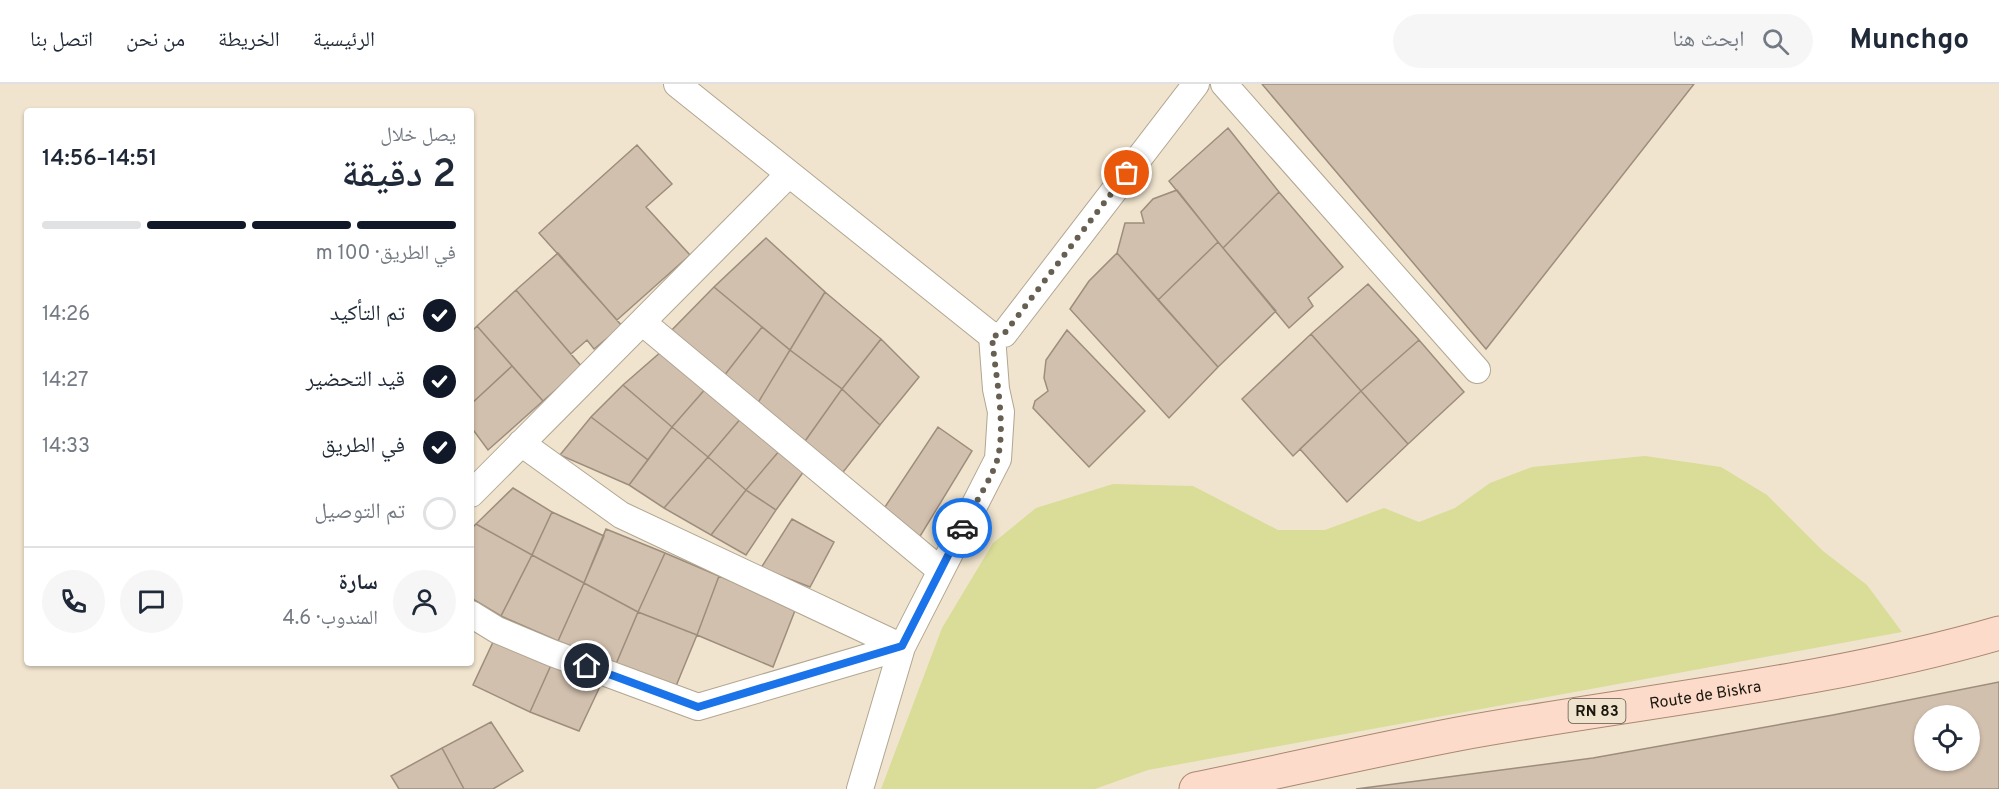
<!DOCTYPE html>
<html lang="ar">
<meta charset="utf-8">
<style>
:root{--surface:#fff;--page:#f6f6f7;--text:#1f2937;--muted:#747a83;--line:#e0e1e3;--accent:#111827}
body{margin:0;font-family:Overpass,"Noto Naskh Arabic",sans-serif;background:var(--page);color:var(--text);direction:rtl;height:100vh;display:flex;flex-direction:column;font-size:22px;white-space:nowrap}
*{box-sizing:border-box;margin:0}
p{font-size:20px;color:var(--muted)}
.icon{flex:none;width:33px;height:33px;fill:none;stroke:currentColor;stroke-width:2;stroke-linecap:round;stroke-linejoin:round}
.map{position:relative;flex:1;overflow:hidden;direction:ltr}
.panel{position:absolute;left:24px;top:24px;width:450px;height:558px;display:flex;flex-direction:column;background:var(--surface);border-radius:6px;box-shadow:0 2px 4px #0004;direction:rtl}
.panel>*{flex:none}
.controls{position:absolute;left:1914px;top:621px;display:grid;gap:12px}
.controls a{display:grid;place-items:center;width:66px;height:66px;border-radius:50%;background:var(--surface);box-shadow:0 2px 4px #0004;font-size:30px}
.pin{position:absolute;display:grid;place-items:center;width:51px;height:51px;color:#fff;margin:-26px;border:3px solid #fff;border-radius:50%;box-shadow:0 2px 6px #0007}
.courier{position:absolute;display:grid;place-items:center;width:60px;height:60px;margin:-30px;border:4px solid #1a73e8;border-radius:50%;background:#fff;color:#222;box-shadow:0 2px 8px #0007}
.overview em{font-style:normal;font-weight:600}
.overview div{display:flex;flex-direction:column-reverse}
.overview{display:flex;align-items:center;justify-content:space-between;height:102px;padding:0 18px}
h1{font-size:39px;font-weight:600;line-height:45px}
.bar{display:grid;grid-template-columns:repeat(4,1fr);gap:9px 6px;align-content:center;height:72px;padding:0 18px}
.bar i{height:8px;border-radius:4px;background:var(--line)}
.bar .selected{background:var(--accent)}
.bar p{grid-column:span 4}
.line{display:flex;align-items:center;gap:15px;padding:0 18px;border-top:2px solid var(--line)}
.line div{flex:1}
.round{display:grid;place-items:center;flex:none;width:63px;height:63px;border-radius:32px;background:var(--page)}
ol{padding:0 18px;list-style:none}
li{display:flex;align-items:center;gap:18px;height:66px}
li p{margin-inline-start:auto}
li .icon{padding:6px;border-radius:50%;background:var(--accent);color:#fff;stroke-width:4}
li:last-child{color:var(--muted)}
li i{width:33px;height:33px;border:3px solid var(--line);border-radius:50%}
header{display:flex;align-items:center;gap:36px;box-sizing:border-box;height:84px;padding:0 30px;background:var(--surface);border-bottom:2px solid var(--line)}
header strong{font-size:28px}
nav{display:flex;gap:33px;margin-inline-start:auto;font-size:21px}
.search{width:420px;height:54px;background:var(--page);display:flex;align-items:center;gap:15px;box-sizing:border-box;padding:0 21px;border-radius:33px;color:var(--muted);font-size:22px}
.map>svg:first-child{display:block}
.green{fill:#d9dd97}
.building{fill:#d2c0ae;stroke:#9d8d7c;stroke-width:1.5;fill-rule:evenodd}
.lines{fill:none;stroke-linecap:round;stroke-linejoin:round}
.minor-casing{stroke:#b1a691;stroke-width:28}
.primary-casing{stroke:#ac8772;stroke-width:35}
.minor{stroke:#fff;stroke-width:26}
.primary{stroke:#fcdbca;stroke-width:33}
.done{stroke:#665f52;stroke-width:6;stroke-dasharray:0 10.8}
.route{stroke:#1a73e8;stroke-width:8}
.labels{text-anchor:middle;stroke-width:4.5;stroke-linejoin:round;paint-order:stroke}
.shield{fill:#f0e4ce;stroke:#5b5448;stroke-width:1.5}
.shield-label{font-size:15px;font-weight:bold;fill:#1b170f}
.street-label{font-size:16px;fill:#1b170f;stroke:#f0e4ce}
</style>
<header>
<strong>Munchgo</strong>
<div class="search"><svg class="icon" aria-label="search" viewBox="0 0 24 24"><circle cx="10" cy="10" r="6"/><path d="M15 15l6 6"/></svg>ابحث هنا</div>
<nav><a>الرئيسية</a><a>الخريطة</a><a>من نحن</a><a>اتصل بنا</a></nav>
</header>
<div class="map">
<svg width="1999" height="705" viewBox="0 0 1999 705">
<rect width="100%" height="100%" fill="#f0e4ce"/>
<path class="green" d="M1645,372L1721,383L1767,411L1823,467L1867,501L1902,548L1148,686L1095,705H881L942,544L993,459L1036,424L1113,400L1193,402L1278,446H1325L1384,424L1419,438L1455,424L1490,399L1532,383Z"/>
<path class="building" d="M1262,0H1694L1486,265Z
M1228,44L1279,108L1223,164L1169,97Z
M637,61L672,100L646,123L690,171L617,236L539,149Z
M1177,106L1218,158L1158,216L1117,169L1125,139H1144L1141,128L1153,115Z
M1279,108L1343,183L1308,214L1313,222L1289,244L1223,164Z
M766,154L825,208L790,266L714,203Z
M1218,158L1276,227L1218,283L1158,216Z
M558,169L622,242L594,265L587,256L571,270L516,206Z
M1117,169L1218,283L1169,334L1070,225L1089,197Z
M1368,200L1419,256L1361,307L1311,250Z
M714,203L762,243L720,297L666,252Z
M516,206L582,283L543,317L477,242Z
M825,208L881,255L842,305L790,266Z
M477,242L512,282L471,320V248Z
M762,243L790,266L756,322L720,297Z
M1067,246L1145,327L1089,383L1033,324L1035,317L1048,307L1044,294L1046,276Z
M1311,250L1361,307L1293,372L1242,315Z
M881,255L919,293L880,341L842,305Z
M1419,256L1464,308L1408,360L1361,307Z
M790,266L842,305L803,360L756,322Z
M662,267L707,303L672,343L623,301Z
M512,282L543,317L488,366L471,343V320Z
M623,301L672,343L648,376L591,333Z
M707,303L742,333L708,373L672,343Z
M842,305L880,341L840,392L803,360Z
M1361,307L1408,360L1347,418L1300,365Z
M591,333L648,376L629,401L560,371Z
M742,333L780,366L746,406L708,373Z
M672,343L708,373L664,424L629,401Z
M938,343L972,367L919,454L881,429Z
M780,366L804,387L776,426L746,406Z
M708,373L746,406L711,451L664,424Z
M513,404L552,428L532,471L476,440Z
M746,406L776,426L746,471L711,451Z
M552,428L604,452L584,499L532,471Z
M792,435L834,458L810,503L761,484Z
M476,440L532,471L501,532L471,514V445Z
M606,445L665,469L638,528L584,499Z
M665,469L719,492L697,551L638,528Z
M532,471L584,499L558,557L501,532Z
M719,492L796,524L773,583L697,551Z
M584,499L638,528L616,580L558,557Z
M638,528L697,551L676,602L616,580Z
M494,556L552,579L530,628L473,601Z
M552,579L603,596L579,647L530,628Z
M1999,598V705H1356L1593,674L1833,631ZM1924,632H1970V676H1924Z
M491,638L523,687L493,705H464L442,664Z
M442,664L464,705H399L391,692Z"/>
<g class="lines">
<defs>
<path id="minor" d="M677,0L992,252L1004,250L1196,0
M1224,0L1477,286
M642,238L940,486
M521,359L621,431L902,563
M471,410L789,90
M471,530L497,546L552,569L698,623L902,563
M860,705L902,563L998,375L1001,328L996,305L992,252"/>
<g id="primary">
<path id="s1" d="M1196,705C1283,687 1370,667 1458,650C1638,617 1823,600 1999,549"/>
</g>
</defs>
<use href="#minor" class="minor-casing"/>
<use href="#primary" class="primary-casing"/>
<use href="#minor" class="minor"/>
<use href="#primary" class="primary"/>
</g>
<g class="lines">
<path class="done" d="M962,444C971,426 994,391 998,373C1006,338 995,290 992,252L1004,250L1127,89"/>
<path class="route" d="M587,582L698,623L902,562L962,444"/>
</g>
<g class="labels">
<rect class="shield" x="1568.5" y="615" width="57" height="24" rx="4.5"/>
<g class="shield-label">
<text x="1597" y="632">RN 83</text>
</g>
<g class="street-label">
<text dy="6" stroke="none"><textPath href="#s1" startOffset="518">Route de Biskra</textPath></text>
</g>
</g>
</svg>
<div class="controls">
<a><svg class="icon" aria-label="locate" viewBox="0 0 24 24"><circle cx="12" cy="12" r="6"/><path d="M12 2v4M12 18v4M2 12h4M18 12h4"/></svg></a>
</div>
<div class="pin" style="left:1127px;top:89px;background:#ea580c"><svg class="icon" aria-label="bag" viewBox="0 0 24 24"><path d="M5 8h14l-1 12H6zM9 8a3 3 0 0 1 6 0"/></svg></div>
<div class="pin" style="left:587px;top:582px;background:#1f2937"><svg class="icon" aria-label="home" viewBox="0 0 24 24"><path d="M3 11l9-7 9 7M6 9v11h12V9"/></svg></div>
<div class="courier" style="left:962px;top:444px"><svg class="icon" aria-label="car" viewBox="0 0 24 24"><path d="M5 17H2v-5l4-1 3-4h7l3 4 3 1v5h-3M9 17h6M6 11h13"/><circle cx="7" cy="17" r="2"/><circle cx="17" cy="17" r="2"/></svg></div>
<section class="panel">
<div class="overview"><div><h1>2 دقيقة</h1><p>يصل خلال</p></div><em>14:51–14:56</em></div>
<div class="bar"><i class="selected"></i><i class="selected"></i><i class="selected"></i><i></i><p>في الطريق · 100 m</p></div>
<ol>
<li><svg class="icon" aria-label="check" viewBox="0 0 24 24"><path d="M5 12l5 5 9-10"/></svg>تم التأكيد<p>14:26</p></li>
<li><svg class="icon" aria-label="check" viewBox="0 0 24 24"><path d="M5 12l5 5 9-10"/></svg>قيد التحضير<p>14:27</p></li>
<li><svg class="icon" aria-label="check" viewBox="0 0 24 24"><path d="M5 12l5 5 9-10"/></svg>في الطريق<p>14:33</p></li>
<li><i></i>تم التوصيل</li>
</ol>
<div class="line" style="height:108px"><a class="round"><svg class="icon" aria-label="person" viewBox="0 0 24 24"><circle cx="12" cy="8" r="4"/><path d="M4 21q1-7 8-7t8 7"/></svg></a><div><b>سارة</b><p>المندوب · 4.6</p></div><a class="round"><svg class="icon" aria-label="chat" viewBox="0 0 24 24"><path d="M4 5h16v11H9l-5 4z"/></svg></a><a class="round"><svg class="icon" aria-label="phone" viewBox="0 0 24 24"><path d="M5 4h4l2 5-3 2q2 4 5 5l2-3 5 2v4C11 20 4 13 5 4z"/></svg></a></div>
</section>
</div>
